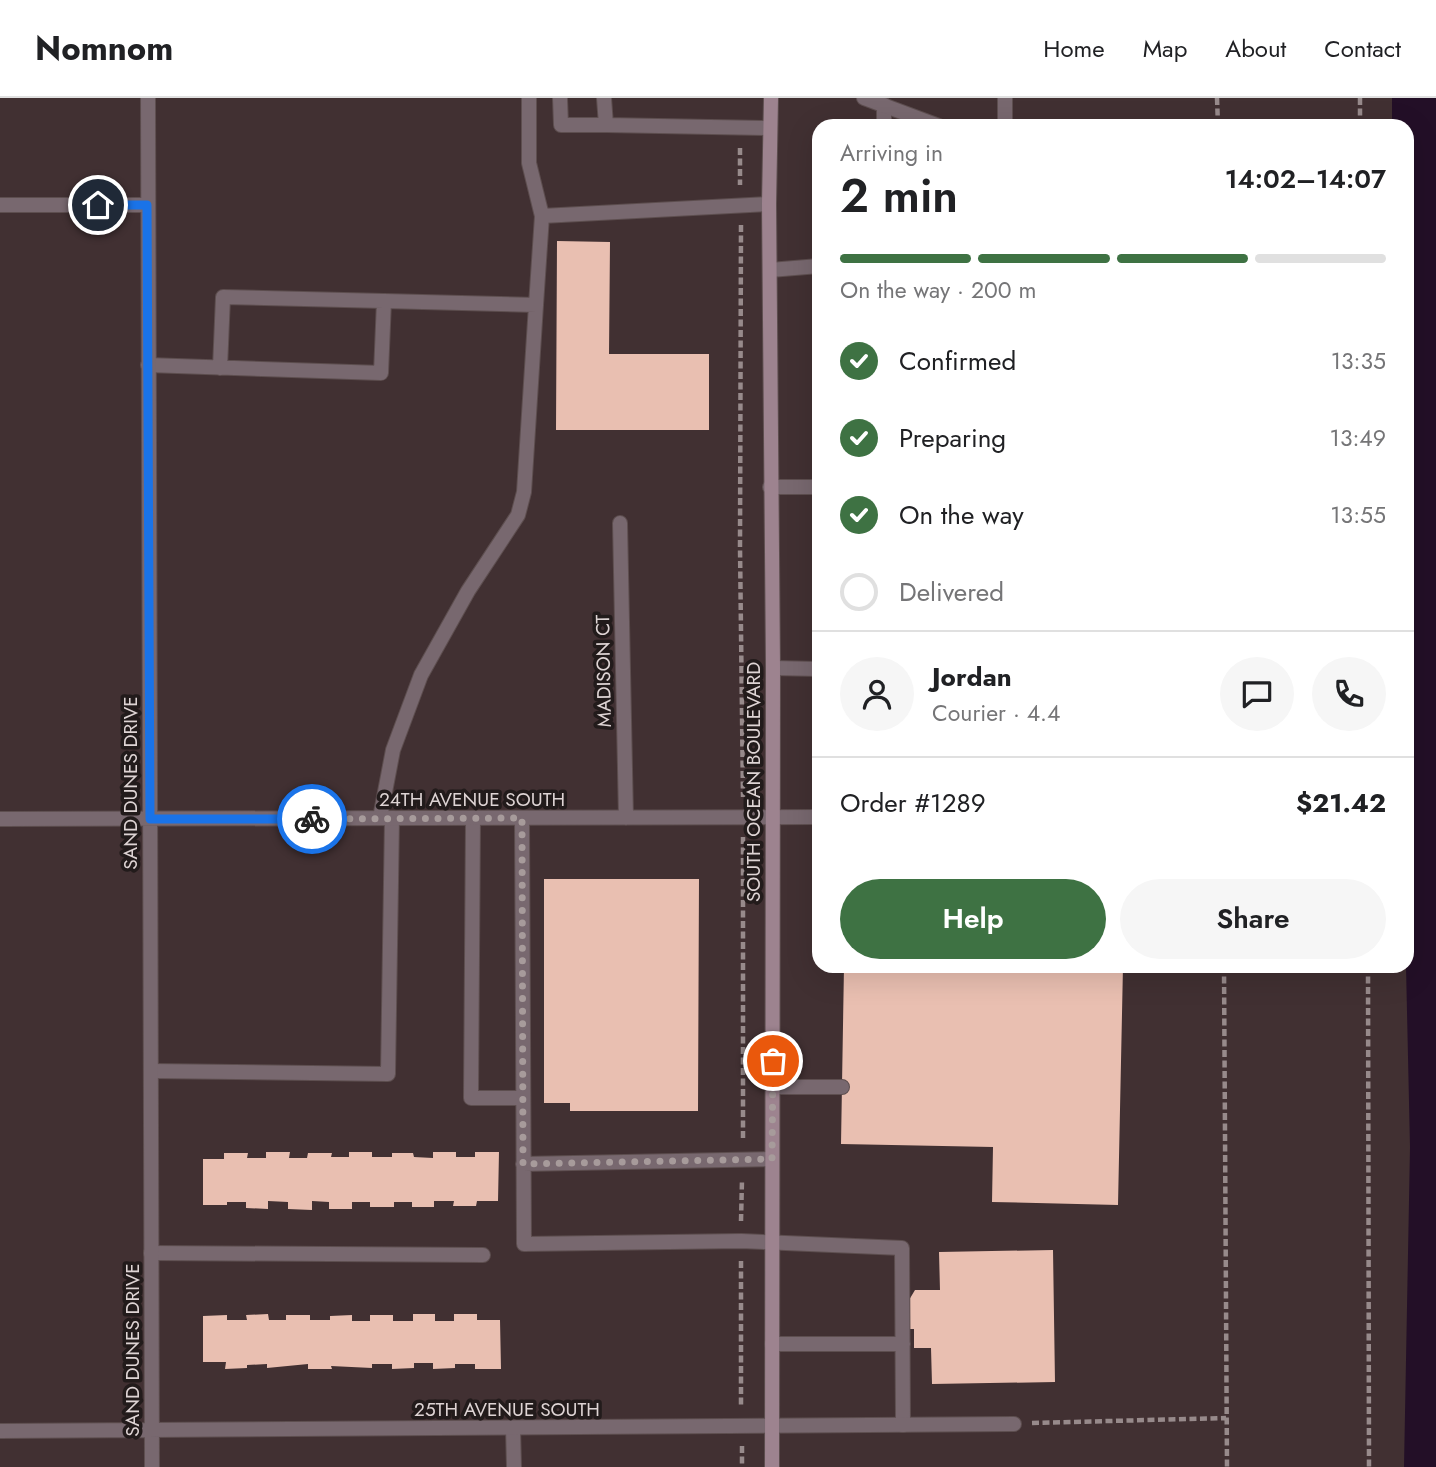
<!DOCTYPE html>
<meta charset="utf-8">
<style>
:root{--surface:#fff;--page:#f6f6f6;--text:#202124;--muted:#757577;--line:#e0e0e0;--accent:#3e7243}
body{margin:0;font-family:Jost,sans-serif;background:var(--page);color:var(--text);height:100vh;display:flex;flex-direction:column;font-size:26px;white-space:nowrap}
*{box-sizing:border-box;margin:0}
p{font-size:23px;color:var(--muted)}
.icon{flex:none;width:38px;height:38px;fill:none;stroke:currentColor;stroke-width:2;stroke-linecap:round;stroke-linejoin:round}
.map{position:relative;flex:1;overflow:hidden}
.drawer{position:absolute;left:812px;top:21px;width:602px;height:854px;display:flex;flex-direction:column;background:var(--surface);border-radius:21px;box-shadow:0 7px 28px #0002}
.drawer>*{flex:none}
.pin{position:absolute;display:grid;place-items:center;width:60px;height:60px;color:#fff;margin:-30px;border:4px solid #fff;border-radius:50%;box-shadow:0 2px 7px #0007}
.courier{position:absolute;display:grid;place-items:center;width:70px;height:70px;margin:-35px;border:5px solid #1a73e8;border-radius:50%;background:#fff;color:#222;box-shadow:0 2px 9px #0007}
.head em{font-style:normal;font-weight:600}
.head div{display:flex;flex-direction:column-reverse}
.head{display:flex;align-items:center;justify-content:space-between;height:119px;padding:0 28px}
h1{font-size:46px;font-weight:600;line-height:52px}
.bar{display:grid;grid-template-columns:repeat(4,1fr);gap:10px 7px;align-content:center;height:84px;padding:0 28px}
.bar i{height:9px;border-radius:5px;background:var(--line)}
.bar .current{background:var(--accent)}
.bar p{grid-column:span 4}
.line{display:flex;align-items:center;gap:18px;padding:0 28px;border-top:2px solid var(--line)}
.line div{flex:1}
.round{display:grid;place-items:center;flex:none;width:74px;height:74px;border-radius:37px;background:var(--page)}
ol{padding:0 28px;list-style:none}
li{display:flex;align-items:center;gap:21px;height:77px}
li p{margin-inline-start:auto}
li .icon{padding:7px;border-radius:50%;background:var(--accent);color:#fff;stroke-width:4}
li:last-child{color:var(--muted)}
li i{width:38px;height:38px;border:4px solid var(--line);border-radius:50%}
.cta{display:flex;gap:14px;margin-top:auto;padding:14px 28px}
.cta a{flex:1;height:80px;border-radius:42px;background:var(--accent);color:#fff;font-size:28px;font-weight:600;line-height:80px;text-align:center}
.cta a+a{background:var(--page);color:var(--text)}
header{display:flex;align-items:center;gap:42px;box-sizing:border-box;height:98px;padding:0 35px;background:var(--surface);border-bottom:2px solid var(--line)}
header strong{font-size:33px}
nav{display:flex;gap:38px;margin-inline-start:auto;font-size:24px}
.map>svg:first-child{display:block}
.water{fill:#230f27}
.building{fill:#e9bfb1}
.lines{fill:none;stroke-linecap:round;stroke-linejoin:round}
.lane-casing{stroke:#5d4e4f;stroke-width:16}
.street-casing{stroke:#5d4e4f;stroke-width:16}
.secondary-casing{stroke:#5d4e4f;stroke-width:16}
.path{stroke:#978a8b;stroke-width:4.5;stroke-dasharray:7 3.5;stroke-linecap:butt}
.lane{stroke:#78686f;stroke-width:14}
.street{stroke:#78686f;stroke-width:14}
.secondary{stroke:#9d838f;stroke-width:14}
.done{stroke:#a79b9b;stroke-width:7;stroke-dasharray:0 12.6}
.route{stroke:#1a73e8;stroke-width:9}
.labels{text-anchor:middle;stroke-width:7;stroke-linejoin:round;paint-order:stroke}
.street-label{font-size:19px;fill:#ded4d4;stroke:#221b1b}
</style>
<header>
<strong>Nomnom</strong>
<nav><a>Home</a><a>Map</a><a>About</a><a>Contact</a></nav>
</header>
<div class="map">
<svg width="1436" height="1369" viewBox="0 0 1436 1369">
<rect width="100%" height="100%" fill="#413032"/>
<path class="water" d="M1392,0H1436V1369H1404L1410,1049L1406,868L1407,28H1392Z"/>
<path class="building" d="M557,143L610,144L609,256H709V332H556Z
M544,781H699L698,1013H570V1005H544Z
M844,868H1123L1118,1107L992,1104L993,1049L841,1046Z
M266,1054H290L289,1060H307L308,1055H332L331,1059H349V1054H372V1059H392V1055H413L414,1059L433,1060V1054H456V1059H475V1054H499L498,1103H477L476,1108H453L454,1103H434V1109H412V1104H394V1109H370V1104H352V1111H329V1104L312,1103V1112L288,1111V1104L268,1103V1111L246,1110V1104H227V1107H203V1061H224V1055H248L247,1060H266Z
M1053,1152L1055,1284L932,1286L931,1250H914V1231H907L906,1207L915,1192H940L939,1154Z
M268,1216L269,1222H286V1217H310V1222H330V1218L352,1217V1223H370V1217H393V1223H413V1216H435V1223H454V1216H477V1222H500L501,1271H475V1266H455V1270L433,1271V1265H414V1270L392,1271V1266H372V1270L331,1268L332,1271H308V1266L267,1270V1266L247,1267V1270L225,1271L226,1264H203V1218L227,1217V1222H247L246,1217Z"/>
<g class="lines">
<defs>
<path id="lane" d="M529,0V65L542,118L769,106
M560,0L561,27H606
M604,0L606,27L770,30
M1005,0V28
M884,7V28
M770,172L819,168
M148,267L381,275L384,203L536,207L542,118
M220,270L223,199L384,203
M770,389H819
M773,570L819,571
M380,720L393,652L421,577L468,493L518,417L524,394L536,207
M473,720L471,1000H523
M522,720L524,1146L741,1143L902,1150L903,1327
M151,973L388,976L392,720
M773,989H842
M523,1066L772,1061
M151,1155L483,1157
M772,1246H903
M513,1330L514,1369"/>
<path id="street" d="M148,0L152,1369
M864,0L939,28
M0,107H147
M620,425L626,720
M0,721L819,719
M0,1333L1014,1326"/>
<path id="secondary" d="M771,0L769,106L773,570L772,1369"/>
</defs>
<use href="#lane" class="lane-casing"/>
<use href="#street" class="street-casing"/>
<use href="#secondary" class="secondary-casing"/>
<path class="path" d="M1217,0L1218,28
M1360,0V28
M740,50V87
M741,127L740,449L743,699
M743,739V1042
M1224,868L1227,1369
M1368,868L1369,1369
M741,1123L742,1082
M741,1163V1308
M1032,1325L1226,1320
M742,1348V1369"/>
<use href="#lane" class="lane"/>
<use href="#street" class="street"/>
<use href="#secondary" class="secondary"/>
</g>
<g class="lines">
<path class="done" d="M312,721L522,720L523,1066L772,1061L773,963"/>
<path class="route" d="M98,107H147L150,721H312"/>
</g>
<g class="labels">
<g class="street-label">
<text transform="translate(603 573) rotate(-91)" y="7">MADISON CT</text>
<text transform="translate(753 684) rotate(-90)" y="7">SOUTH OCEAN BOULEVARD</text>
<text transform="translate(130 685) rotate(-90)" y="7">SAND DUNES DRIVE</text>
<text x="472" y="708">24TH AVENUE SOUTH</text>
<text transform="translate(132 1252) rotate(-90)" y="7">SAND DUNES DRIVE</text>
<text x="507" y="1318">25TH AVENUE SOUTH</text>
</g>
</g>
</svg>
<div class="pin" style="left:773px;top:963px;background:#ea580c"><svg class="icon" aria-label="bag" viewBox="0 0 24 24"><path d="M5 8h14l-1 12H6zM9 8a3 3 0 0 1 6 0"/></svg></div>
<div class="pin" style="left:98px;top:107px;background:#1f2937"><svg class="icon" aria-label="home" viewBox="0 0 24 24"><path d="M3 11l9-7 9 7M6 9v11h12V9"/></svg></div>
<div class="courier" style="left:312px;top:721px"><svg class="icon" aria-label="bike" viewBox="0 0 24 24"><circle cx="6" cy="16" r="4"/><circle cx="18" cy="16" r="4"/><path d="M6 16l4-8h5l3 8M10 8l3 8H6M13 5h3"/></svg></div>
<section class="drawer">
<div class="head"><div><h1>2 min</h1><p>Arriving in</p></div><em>14:02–14:07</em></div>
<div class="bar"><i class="current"></i><i class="current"></i><i class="current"></i><i></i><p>On the way · 200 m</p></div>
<ol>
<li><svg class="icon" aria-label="check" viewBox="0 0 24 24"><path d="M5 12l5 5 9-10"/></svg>Confirmed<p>13:35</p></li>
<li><svg class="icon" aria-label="check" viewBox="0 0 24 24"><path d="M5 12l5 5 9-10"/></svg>Preparing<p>13:49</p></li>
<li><svg class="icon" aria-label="check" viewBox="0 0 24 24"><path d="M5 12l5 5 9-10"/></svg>On the way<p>13:55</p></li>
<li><i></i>Delivered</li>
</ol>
<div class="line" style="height:126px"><a class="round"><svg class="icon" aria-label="person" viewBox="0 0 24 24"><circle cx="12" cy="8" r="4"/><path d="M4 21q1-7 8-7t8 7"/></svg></a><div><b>Jordan</b><p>Courier · 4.4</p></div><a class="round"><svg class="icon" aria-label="chat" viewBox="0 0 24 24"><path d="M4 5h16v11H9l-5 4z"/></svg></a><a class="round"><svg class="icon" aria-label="phone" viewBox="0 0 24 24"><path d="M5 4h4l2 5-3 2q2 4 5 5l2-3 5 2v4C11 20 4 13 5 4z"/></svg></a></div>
<div class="line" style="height:91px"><div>Order #1289</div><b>$21.42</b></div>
<div class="cta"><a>Help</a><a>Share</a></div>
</section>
</div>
